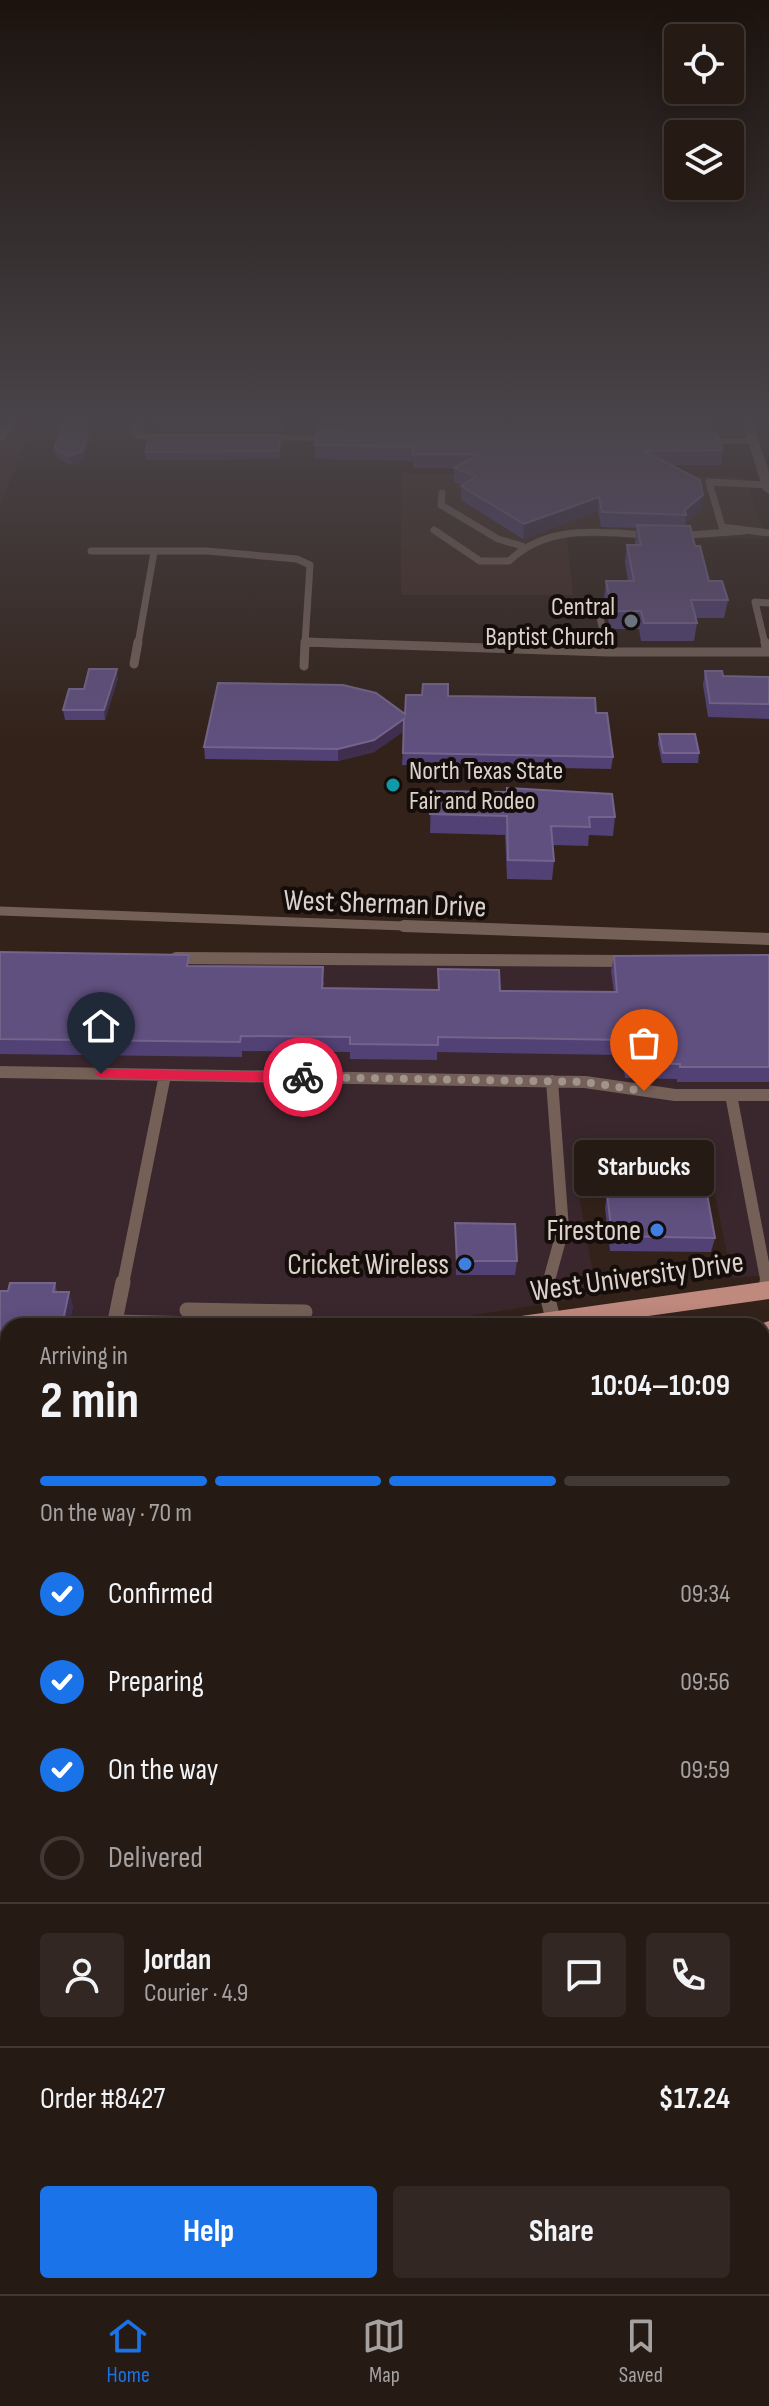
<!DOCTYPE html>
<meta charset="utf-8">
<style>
:root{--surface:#261a14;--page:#322722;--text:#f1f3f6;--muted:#a4a1a0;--line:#423834;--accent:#1a73e8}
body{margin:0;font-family:"Sofia Sans Condensed",sans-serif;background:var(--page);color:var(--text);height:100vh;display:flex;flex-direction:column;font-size:30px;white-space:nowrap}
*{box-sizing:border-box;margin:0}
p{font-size:26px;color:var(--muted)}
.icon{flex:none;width:44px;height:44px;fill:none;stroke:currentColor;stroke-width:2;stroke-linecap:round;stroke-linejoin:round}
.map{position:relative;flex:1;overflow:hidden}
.drawer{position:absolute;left:0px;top:1318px;width:770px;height:976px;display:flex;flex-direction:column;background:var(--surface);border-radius:24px 24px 0 0;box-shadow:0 4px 20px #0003,0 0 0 2px var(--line)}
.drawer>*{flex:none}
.controls{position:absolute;left:664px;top:24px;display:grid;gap:16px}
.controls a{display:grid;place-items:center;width:80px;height:80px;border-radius:8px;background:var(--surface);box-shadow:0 4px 20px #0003,0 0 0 2px var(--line);font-size:40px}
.pin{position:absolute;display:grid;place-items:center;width:68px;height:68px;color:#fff;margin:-82px -34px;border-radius:50% 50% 50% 0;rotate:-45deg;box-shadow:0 0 8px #0007}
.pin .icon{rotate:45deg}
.courier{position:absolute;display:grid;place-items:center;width:80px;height:80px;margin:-40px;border:6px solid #e11d48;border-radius:50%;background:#fff;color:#222;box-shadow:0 2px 10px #0007}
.bubble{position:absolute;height:56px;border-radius:8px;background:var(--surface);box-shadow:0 4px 20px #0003,0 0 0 2px var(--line);font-size:26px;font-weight:700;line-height:56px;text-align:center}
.summary em{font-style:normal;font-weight:700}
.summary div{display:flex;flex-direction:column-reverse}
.summary{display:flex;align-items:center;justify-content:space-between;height:136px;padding:0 40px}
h1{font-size:52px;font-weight:700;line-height:60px}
.bar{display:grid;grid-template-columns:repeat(4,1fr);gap:12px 8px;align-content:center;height:96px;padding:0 40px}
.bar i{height:10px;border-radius:6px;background:var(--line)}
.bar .on{background:var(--accent)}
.bar p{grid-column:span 4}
.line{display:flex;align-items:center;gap:20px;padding:0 40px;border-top:2px solid var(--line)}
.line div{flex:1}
.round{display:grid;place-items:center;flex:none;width:84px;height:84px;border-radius:8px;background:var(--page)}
ol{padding:0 40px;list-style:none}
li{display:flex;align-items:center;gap:24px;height:88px}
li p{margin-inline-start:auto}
li .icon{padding:8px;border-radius:50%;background:var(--accent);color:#fff;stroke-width:4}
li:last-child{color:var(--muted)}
li i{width:44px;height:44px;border:4px solid var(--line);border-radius:50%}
.action{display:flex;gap:16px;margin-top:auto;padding:16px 40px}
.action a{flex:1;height:92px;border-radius:8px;background:var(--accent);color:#fff;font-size:32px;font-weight:700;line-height:92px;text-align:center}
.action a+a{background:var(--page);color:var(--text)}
.dock{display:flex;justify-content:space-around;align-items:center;height:112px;border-top:2px solid var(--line);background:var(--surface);font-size:22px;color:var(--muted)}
.dock a{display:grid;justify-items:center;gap:4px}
.dock .on{color:var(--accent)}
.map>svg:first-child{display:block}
.commercial{fill:#3a272e}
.built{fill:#402a20}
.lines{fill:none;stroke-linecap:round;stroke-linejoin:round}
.stream{stroke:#001437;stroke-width:9}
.service-far4{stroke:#746057;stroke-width:7}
.service-far3{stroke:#746057;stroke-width:9}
.service-far2{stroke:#746057;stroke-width:12}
.service-far1{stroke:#746057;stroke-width:15}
.service{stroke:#746057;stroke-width:18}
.minor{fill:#746057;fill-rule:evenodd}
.primary{fill:#c0897e;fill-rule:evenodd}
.wall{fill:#514175}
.shaded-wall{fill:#3f2e4d}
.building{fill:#60507f;stroke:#74648b;stroke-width:2}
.route{fill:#e11d48}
.done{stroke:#a0948d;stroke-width:8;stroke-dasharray:0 14.4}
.worship-dot{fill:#6b7280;stroke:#140d0a;stroke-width:3}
.culture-dot{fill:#0f9aa8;stroke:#140d0a;stroke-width:3}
.shop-dot{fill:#3f7fe0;stroke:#140d0a;stroke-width:3}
.labels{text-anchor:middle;stroke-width:8;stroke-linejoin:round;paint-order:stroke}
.far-poi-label{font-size:26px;fill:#dcd1cb;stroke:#140d0a;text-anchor:end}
.street-label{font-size:30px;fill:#dcd1cb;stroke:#140d0a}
.poi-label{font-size:30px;fill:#dcd1cb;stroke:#140d0a;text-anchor:end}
</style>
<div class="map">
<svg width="769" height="2294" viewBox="0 0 769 2294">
<rect width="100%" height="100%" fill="#32221a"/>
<path class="commercial" d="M0,959L769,966V1275L732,1278L714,1190H578L597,1295L409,1326H8V1424L0,1426Z
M762,1465L769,1498V1702H762Z
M8,1504V1691L0,1690V1506Z
M0,1741L8,1742V1886L0,1927Z
M762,1757H769V1964H762Z"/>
<path class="built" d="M0,418H36L0,505Z
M401,473L745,477L766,539L567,537L573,595H401Z"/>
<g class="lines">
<path class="stream" d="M762,1977H769"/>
<path class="service-far4" d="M767,485L709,482L722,527L769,533
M442,493L441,505L498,539L522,546
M434,530L480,561H509C549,523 599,533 650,535
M676,536L744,531
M91,551H207L297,559L310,565L305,643L343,644
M599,613L606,644
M138,644L154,552
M765,644L755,602L769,603"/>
<path class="service-far3" d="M305,642L608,652
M606,642L608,652H769
M765,642L767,652
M134,664L138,642
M304,666L305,643
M0,911L459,928"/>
<path class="service-far2" d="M404,926L769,939
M176,958L626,961
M0,1072L585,1082L675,1095H769
M731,1095L767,1284
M123,1284L165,1075
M548,1284L563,1229L552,1081"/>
<path class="service-far1" d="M548,1282L546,1291L553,1319
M767,1282L768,1290
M187,1310L305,1312
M114,1322L243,1325
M114,1326L123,1282
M769,1387L763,1388L769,1419
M0,1533H8
M0,1608H8"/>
<path class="service" d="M762,1799H769
M0,1931L8,1929"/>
<path class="minor" d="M7,418H17L4,440L0,441V429Z
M136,418H146L142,434H177L183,437L177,440L135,439L130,433Z
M741,418H751L769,472V494L763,490L749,444H693L687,441L693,438H747Z
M253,435H341L347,438L341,441L257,440L251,437Z
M0,1703H8V1729H0Z
M762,1714H769V1742H762Z
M8,1972V2045L0,2049V1975Z
M0,2254H8V2286H13L0,2288Z
M762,2269H769V2294H748L745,2286H762Z"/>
<path class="primary" d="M769,1281V1299L577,1326H503L506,1320L514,1317Z
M769,1321V1339L762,1340V1326H753Z
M8,1425V1445L0,1447V1427Z
M8,1468V1490L0,1493V1471Z"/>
</g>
<path class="wall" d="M76,418H109L108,421H101L100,426H94L83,461L71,465L56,457L54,449Z
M156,418H285L283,432L155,431L154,423Z
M319,424L712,426L711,433L723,450L721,465H671L701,510L685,523V526L695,546L709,581L728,600L724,618H695L697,623L694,641H641L639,629H610L604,598L606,581H628L625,562L627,545H635L636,528L601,527L598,511L523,539L461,500V486L462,485L454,482V468H413V461L315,459V445L319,430Z
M281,444L279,459L146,460L145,452Z
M705,671L723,676L769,677V719L708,717L703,685Z
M118,678L105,720H65L63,710L84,689Z
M448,696L596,713L613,757L611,769L402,765L404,731L374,752L338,761L205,759L204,747L405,714Z
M659,734L699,753L698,763H662L658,744Z
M431,791L615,817L613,836L589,835L588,846L553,845L554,861L552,880L507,879L505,835L430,833Z
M0,952L190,966L324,982L323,988L614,992L611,971L614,956L769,955V1082H677V1079L625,1078L622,1055L437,1052V1060L350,1059V1052L242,1051V1057L0,1054Z
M607,1193L715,1238L711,1252L610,1251L605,1208Z
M455,1223L517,1261L515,1275H456Z
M55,1283L57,1292L73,1306L69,1326H8V1348H0V1291H8Z
M0,1613H8V1651H0Z
M762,1824H769V1917H762Z
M762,2127H769V2188L768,2181H762Z"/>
<path class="shaded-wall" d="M92,418L94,426L83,461L71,465L70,456Z
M703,495L701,510L685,523L686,515L685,510Z
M599,497L598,511L523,539L524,524Z
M117,669L118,678L105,720L104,710Z
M404,719V731L374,752L338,761V749Z
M69,1292L73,1306L69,1326H62Z"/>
<path class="building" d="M76,418H92L82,452L70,456L54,449L64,421H74Z
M156,418H283L282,424L154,423Z
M320,418H708L712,426L319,424Z
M317,430L717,433L723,450L644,451L700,480L703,495L685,510L686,515L602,512L599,497L524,524L461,486L477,476L454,468L480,454H413V447L315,445Z
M150,435H281L278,451L145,452Z
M637,525L690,526L695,546H700L709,581H722L728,600H691L697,623H644L641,611H612L606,581H634L627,545H641Z
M89,669H117L104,710H63L69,689H84Z
M705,671H722L723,676L769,677V704L710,703Z
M218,683L343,685L376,693L405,714L406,695H422L423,684H448V696L595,698L596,713H607L613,757L403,753L404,719L374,740L338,749L204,747Z
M659,734H695L699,753H663Z
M507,788L612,794L615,817H589L590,827L551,826L554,861L508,860L507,816L430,814L431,791L507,792Z
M0,952L189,955L187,966L323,967L322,988L439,990L438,969L499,970L500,991L617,992L614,956L769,955V1067H680V1064L628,1063L625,1040L438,1037V1045L350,1044V1037L241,1036L240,1042L0,1039Z
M607,1193L707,1194L715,1238L612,1236Z
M455,1223L515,1224L517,1261H457Z
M10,1283H55L53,1292H69L62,1326H8V1334H0V1291H8Z
M0,1613H8V1639H0Z
M762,1824H769V1907H762Z
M762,2127H769V2177H762Z"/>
<linearGradient id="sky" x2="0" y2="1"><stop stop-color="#1c130e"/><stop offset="0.57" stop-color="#494449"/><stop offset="1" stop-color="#494449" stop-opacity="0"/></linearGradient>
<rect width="769" height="739" fill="url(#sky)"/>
<path class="route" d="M101,1069L303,1073L309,1077L303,1082L101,1078L95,1074Z"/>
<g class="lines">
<path class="done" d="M303,1077L585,1082L644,1091"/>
</g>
<circle class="worship-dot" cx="631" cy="621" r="8"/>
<circle class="culture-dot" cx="393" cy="785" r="8"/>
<g class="shop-dot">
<circle cx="657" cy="1230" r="8"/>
<circle cx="465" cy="1264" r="8"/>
</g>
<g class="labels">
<g class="far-poi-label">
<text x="615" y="615">Central<tspan x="615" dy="30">Baptist Church</tspan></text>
<text x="409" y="779" text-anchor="start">North Texas State<tspan x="409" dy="30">Fair and Rodeo</tspan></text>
</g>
<g class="street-label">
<text transform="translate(385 903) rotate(2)" y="10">West Sherman Drive</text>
<text transform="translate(637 1276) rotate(-8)" y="10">West University Drive</text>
</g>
<g class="poi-label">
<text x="641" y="1240">Firestone</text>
<text x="449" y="1274">Cricket Wireless</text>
</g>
</g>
</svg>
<div class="controls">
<a><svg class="icon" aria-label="locate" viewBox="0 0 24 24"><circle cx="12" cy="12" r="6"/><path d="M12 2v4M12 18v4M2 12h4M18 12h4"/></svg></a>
<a><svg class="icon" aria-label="layers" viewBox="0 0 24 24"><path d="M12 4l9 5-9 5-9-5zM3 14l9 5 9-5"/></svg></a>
</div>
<div class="pin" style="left:644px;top:1091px;background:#ea580c"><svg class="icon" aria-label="bag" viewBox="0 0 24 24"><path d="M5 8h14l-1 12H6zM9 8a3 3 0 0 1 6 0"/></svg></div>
<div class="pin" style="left:101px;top:1074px;background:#1f2937"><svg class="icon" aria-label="home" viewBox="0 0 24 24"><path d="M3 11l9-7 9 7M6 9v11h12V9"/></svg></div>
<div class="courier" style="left:303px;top:1077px"><svg class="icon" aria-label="bike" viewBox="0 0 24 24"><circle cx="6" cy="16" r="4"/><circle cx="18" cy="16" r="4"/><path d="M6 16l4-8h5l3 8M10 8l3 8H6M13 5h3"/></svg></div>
<div class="bubble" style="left:574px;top:1140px;width:140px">Starbucks</div>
<section class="drawer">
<div class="summary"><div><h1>2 min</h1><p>Arriving in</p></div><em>10:04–10:09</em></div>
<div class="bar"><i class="on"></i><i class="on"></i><i class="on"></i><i></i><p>On the way · 70 m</p></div>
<ol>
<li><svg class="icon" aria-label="check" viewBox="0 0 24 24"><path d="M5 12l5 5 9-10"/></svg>Confirmed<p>09:34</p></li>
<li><svg class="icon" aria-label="check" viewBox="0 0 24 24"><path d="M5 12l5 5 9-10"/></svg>Preparing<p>09:56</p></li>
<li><svg class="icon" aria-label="check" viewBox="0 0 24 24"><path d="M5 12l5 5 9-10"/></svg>On the way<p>09:59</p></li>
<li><i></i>Delivered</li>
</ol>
<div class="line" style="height:144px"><a class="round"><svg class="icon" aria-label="person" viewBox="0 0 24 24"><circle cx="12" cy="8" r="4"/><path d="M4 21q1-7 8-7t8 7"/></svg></a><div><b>Jordan</b><p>Courier · 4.9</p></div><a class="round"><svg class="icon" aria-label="chat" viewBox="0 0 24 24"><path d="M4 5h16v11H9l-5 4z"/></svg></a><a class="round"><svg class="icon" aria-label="phone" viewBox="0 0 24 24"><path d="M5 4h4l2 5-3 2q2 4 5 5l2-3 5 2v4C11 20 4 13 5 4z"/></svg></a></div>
<div class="line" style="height:104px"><div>Order #8427</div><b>$17.24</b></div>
<div class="action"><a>Help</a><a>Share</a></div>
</section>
</div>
<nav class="dock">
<a class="on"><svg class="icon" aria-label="home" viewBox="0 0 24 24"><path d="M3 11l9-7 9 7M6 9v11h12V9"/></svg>Home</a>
<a><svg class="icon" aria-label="map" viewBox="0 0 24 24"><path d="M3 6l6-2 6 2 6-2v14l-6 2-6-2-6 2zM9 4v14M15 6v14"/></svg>Map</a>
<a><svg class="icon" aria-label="saved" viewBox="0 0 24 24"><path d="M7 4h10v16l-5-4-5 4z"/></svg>Saved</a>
</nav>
